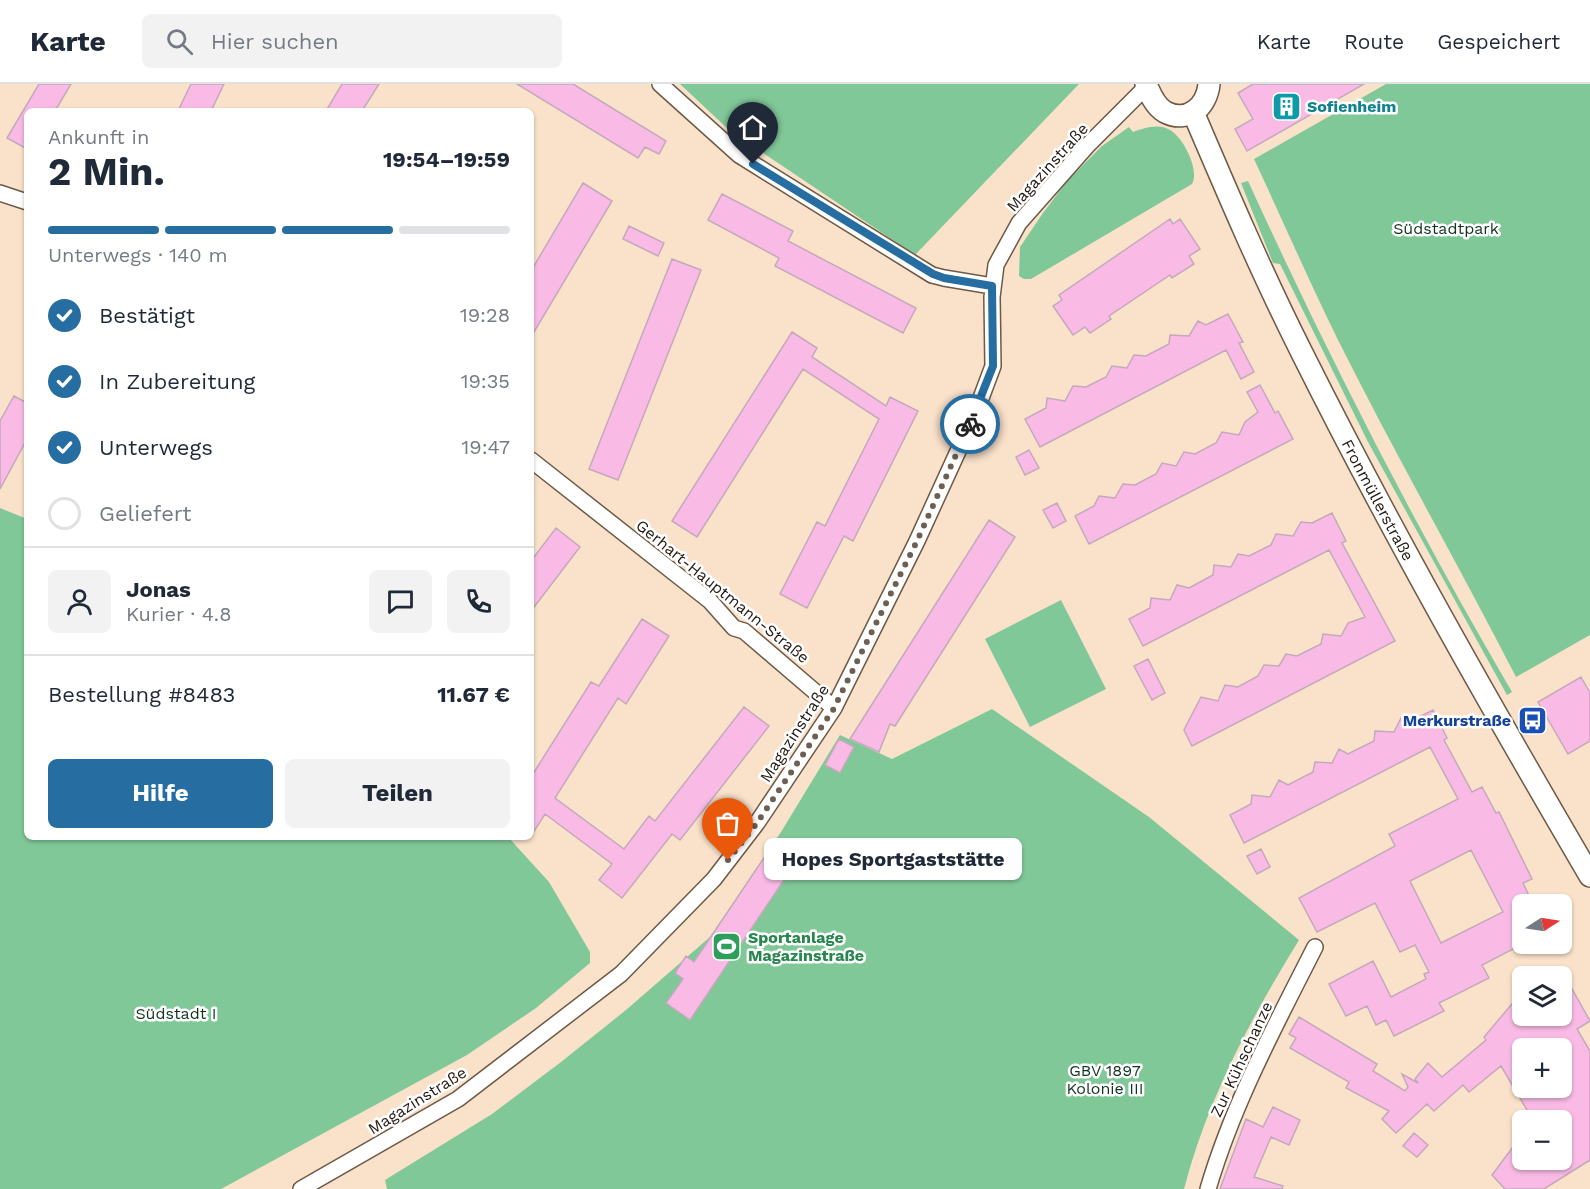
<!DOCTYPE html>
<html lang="de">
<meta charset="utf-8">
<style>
:root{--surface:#fff;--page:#f2f2f3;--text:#1f2937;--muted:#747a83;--line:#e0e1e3;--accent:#266da1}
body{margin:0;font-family:"Work Sans",sans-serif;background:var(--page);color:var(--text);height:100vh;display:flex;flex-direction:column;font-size:22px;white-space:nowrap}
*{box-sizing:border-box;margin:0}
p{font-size:20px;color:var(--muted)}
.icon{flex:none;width:33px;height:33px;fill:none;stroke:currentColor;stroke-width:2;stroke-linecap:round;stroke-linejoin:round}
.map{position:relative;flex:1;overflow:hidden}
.sheet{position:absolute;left:24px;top:24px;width:510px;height:732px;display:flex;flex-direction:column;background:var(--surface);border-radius:9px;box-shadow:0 2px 4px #0004}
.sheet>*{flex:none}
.needle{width:39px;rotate:78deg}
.buttons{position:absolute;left:1512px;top:810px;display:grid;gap:12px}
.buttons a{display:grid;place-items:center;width:60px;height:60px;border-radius:9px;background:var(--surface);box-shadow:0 2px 4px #0004;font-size:30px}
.pin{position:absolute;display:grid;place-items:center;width:51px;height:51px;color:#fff;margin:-62px -26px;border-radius:50% 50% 50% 0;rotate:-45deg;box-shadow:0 0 6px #0007}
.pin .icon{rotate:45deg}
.courier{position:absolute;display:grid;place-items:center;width:60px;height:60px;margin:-30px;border:4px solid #266da1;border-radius:50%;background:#fff;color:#222;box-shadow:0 2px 8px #0007}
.bubble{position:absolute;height:42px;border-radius:9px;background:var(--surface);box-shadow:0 2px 4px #0004;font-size:20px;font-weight:700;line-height:42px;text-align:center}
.head em{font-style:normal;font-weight:700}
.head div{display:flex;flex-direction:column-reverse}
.head{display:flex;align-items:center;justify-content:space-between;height:102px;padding:0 24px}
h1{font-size:39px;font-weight:700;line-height:45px}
.bar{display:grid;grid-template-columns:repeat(4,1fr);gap:9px 6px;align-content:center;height:72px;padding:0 24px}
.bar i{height:8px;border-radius:4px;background:var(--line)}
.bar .active{background:var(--accent)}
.bar p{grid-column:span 4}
.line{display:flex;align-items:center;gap:15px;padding:0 24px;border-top:2px solid var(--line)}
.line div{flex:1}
.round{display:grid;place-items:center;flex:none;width:63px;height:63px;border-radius:9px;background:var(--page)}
ol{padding:0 24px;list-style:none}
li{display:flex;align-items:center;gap:18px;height:66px}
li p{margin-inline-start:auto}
li .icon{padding:6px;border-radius:50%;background:var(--accent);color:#fff;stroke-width:4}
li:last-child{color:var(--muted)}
li i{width:33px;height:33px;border:3px solid var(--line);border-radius:50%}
.cta{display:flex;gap:12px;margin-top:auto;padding:12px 24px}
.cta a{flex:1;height:69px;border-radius:9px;background:var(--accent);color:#fff;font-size:24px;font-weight:700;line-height:69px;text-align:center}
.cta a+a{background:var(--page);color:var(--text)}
header{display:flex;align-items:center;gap:36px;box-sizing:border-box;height:84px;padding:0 30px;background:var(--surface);border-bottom:2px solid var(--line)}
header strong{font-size:28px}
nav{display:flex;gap:33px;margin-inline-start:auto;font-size:21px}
.search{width:420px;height:54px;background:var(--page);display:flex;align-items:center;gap:15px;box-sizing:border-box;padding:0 21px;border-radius:9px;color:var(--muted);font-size:22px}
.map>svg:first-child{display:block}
.green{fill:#81c899}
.building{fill:#f9bbe6;stroke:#c4a9bb;stroke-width:1.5;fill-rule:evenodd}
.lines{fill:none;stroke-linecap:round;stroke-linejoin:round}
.minor-casing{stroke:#6d5945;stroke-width:18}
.secondary-casing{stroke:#6d5945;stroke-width:24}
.minor{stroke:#fff;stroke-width:15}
.secondary{stroke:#fff;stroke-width:21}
.done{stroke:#6d5f52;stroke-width:6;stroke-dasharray:0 10.8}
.route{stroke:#266da1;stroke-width:8}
.labels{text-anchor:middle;stroke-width:5;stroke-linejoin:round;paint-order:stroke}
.culture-label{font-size:16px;font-weight:bold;fill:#0d838f;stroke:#fff;text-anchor:start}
.street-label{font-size:16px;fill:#221911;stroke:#fff}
.park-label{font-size:16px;fill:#10341e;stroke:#fff}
.transit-label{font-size:16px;font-weight:bold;fill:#164399;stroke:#fff;text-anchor:end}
.leisure-label{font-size:16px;font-weight:bold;fill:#27864d;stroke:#fff;text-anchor:start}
</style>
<header>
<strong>Karte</strong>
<div class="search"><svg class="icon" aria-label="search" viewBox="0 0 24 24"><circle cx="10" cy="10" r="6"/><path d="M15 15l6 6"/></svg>Hier suchen</div>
<nav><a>Karte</a><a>Route</a><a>Gespeichert</a></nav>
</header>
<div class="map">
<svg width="1590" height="1105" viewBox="0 0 1590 1105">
<rect width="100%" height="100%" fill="#f9e1ca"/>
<path class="green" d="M680,0H1079L915,171L729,46Z
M1386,0H1590V551L1516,593C1458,480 1395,370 1338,256C1309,197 1282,135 1254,75Z
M1129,43L1133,48C1144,44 1159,39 1170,46C1183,53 1200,86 1192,100L1031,195H1024L1019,192L1020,163L1043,129L1068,96L1102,62Z
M1248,97C1328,272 1415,442 1512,608L1507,611L1368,358L1280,180L1273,179L1241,99Z
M0,424L27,435V753H508L549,798L590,868V879L536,924L467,971L221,1105H0Z
M1061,516L1106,605L1030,643L985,555Z
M992,625L1149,733L1299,856C1251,934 1207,1016 1184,1105H387L385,1096L492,1030L561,978L626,926L710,853L781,748L840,651L892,675Z"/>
<path class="building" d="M39,0H71L55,27H27V65L7,54Z
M191,0H224L211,27H178Z
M342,0H379L362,27H326Z
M517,0H573L666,57L659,70L645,63L638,74Z
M1253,0H1364L1247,67L1235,45L1253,35L1238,9Z
M583,99L612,117L531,253V187Z
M722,110L793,147L788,157L916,224L903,249L775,182L779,174L708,136Z
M1170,135L1173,140L1180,135L1200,165L1189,172L1194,180L1172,194L1170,191L1109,232L1111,235L1090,249L1085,243L1073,251L1053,222L1062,216L1059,211Z
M629,142L664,159L658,172L623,155Z
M672,175L701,186L618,396L589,385Z
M1228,230L1243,258L1239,259L1254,288L1241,295L1226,266L1040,363L1025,335L1046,324L1047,314L1065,317L1073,302L1086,303L1106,293L1112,282L1127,284L1134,271L1146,272L1169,260L1170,251L1189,252L1198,237L1206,241Z
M792,248L817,264L812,273L886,322L890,313L918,327L853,457L844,452L807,524L780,510L817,438L825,442L879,335L803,285L697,453L672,437Z
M1260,301L1275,329L1278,327L1293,355L1089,460L1075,432L1094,422L1099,412L1115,414L1123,400L1135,401L1156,390L1162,379L1176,382L1184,368L1195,370L1216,359L1222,348L1239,351L1245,338L1258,328L1247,308Z
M14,312L27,319V355L0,405V337Z
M1029,366L1039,384L1025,391L1016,373Z
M1057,419L1066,437L1053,444L1043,426Z
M1332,429L1346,457L1342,459L1395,557L1192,662L1184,646L1201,613L1218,617L1225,601L1238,603L1258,592L1264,581L1279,582L1286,570L1297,572L1321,560L1323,550L1341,552L1348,539L1365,533L1329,466L1143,562L1129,535L1150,524L1151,514L1170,516L1177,501L1189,504L1213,491L1214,481L1231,483L1238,470L1249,472L1271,461L1276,450L1293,452L1301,438L1312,439Z
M989,436L1015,453L895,642L890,640L879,668L850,655Z
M556,444L580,463L531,527V477Z
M642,535L669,552L626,620L618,614L555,714L624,765L649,732L655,737L744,623L769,642L680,756L672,750L622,814L599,796L612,780L545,730L531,752V693L591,598L599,602Z
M1148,575L1165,609L1152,616L1134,582Z
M1581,593L1590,609V657L1568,670L1538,618Z
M1433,626L1447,654L1444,656L1472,708L1482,703L1496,729L1499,728L1532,795L1523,799L1533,820H1522V849L1514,853L1519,862L1482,881L1489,894L1439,919L1444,927L1394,952L1386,936L1376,941L1367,922L1346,932L1329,900L1373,877L1391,913L1426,895L1424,890L1429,888L1415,861L1400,868L1375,819L1317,848L1299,814L1395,762L1389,750L1458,715L1430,663L1244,759L1230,731L1251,720L1252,711L1270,713L1279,696L1288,701L1313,688L1315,678L1332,679L1339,665L1348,670L1374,657L1375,647L1394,648L1401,634L1413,636ZM1471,766L1503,828L1441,859L1410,797Z
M839,655L854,663L840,689L825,681Z
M770,765L794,781L690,936L666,919L683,895L675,889L686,872L694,878Z
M1261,765L1270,783L1257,790L1247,772Z
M1562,887L1590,937L1577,945L1590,967V1076L1544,1105H1505L1492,1091L1522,1051V1076H1562V1036H1533L1501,982L1469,1008L1463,1001L1434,1027L1427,1020L1396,1049L1382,1035L1389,1027L1346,1004L1349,998L1290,964L1296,954L1289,950L1299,933L1377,980L1373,987L1405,1007L1408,1003L1402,990L1418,999L1415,995L1428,979L1442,993L1486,956L1484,953L1522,908V932H1562ZM1522,964H1562V1004H1522Z
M1273,1023L1300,1036L1289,1061L1271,1053L1254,1093L1283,1102L1282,1105H1220L1246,1035L1263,1043Z
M1414,1049L1428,1061L1417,1073L1403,1062Z"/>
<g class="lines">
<defs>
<path id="minor" d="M660,0L739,71L932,191L944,194L992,202
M0,109L27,118
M531,376L710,517L734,544L744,547L834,624
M301,1105L458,1015L621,890L714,795L757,739L834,624L917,457L975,330L993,282L992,213L996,181L1019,139L1087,62L1147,2
M1208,1105C1233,1020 1275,942 1315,863"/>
<g id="secondary">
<path d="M1146,0C1150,10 1155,22 1165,28C1188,40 1207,22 1209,0"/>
<path id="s1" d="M1193,28C1228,110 1263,192 1303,271C1392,449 1490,621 1590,792"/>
</g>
</defs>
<use href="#minor" class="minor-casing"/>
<use href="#secondary" class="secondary-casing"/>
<use href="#minor" class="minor"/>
<use href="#secondary" class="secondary"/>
</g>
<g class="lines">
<path class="done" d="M728,776L757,739L833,626L917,457L970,340"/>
<path class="route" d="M753,80L933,190L944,194L992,202L993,282L970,340"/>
</g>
<defs>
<symbol id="building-square" viewBox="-11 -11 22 22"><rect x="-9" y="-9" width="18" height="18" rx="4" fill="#0f9aa8" stroke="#fff"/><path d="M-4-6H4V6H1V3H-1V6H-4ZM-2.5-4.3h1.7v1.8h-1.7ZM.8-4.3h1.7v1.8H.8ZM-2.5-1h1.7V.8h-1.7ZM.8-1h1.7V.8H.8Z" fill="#fff"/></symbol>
<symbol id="bus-square" viewBox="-11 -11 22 22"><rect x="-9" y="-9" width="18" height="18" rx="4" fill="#1a4fb4" stroke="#fff"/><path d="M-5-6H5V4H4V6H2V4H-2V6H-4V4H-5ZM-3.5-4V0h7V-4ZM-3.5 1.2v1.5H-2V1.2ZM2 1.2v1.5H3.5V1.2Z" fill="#fff"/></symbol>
<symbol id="stadium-square" viewBox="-11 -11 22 22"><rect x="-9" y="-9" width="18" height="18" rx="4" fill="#2e9e5b" stroke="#fff"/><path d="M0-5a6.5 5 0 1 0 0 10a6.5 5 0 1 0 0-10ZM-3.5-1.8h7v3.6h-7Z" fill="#fff"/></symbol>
</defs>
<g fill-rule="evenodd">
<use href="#building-square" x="1270" y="6" width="33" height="33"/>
<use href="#bus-square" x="1516" y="620" width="33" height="33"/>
<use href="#stadium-square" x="710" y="846" width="33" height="33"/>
</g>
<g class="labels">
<g class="culture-label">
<text x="1307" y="28">Sofienheim</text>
</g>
<g class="street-label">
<text transform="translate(1047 83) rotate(-48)" y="6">Magazinstraße</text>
<text dy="6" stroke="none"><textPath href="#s1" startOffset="430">Fronmüllerstraße</textPath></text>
<text transform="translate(723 507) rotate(39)" y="6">Gerhart-Hauptmann-Straße</text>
<text transform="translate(794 649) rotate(-57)" y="6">Magazinstraße</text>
<text transform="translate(1241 975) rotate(-65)" y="6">Zur Kühschanze</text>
<text transform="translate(417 1016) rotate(-32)" y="6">Magazinstraße</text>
</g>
<g class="park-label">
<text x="1446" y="150">Südstadtpark</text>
<text x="176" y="935">Südstadt I</text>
<text x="1105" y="992">GBV 1897<tspan x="1105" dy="18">Kolonie III</tspan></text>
</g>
<g class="transit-label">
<text x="1511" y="642">Merkurstraße</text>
</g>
<g class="leisure-label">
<text x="748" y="859">Sportanlage<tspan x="748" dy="18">Magazinstraße</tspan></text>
</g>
</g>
</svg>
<div class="buttons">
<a><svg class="needle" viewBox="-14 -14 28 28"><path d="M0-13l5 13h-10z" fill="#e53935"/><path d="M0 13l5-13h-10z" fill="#747a83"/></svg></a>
<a><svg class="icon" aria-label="layers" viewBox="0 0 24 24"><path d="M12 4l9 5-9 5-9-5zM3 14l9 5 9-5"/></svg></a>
<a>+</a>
<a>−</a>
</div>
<div class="pin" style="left:728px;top:776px;background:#ea580c"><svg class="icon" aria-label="bag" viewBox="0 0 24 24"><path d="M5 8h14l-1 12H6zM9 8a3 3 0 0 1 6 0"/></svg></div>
<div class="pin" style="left:753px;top:80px;background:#1f2937"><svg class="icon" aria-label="home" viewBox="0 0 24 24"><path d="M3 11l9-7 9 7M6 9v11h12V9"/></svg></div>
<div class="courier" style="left:970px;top:340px"><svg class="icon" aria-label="bike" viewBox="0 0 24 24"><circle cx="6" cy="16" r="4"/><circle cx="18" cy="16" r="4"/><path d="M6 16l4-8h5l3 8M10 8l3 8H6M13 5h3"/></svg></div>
<div class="bubble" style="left:764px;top:754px;width:258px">Hopes Sportgaststätte</div>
<section class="sheet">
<div class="head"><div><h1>2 Min.</h1><p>Ankunft in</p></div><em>19:54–19:59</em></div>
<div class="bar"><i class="active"></i><i class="active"></i><i class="active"></i><i></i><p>Unterwegs · 140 m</p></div>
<ol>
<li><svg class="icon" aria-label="check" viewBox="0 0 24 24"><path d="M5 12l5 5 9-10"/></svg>Bestätigt<p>19:28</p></li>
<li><svg class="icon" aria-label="check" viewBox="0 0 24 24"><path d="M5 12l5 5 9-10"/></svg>In Zubereitung<p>19:35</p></li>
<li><svg class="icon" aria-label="check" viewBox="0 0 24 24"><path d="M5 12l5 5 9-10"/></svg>Unterwegs<p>19:47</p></li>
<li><i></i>Geliefert</li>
</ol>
<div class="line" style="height:108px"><a class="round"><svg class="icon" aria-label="person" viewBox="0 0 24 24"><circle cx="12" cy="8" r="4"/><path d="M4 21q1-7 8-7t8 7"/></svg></a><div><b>Jonas</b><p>Kurier · 4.8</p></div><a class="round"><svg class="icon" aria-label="chat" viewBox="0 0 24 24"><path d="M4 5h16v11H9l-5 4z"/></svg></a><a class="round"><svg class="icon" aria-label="phone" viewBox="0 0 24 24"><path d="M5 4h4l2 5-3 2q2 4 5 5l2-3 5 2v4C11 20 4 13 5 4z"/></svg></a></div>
<div class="line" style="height:78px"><div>Bestellung #8483</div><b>11.67 €</b></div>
<div class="cta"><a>Hilfe</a><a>Teilen</a></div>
</section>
</div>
